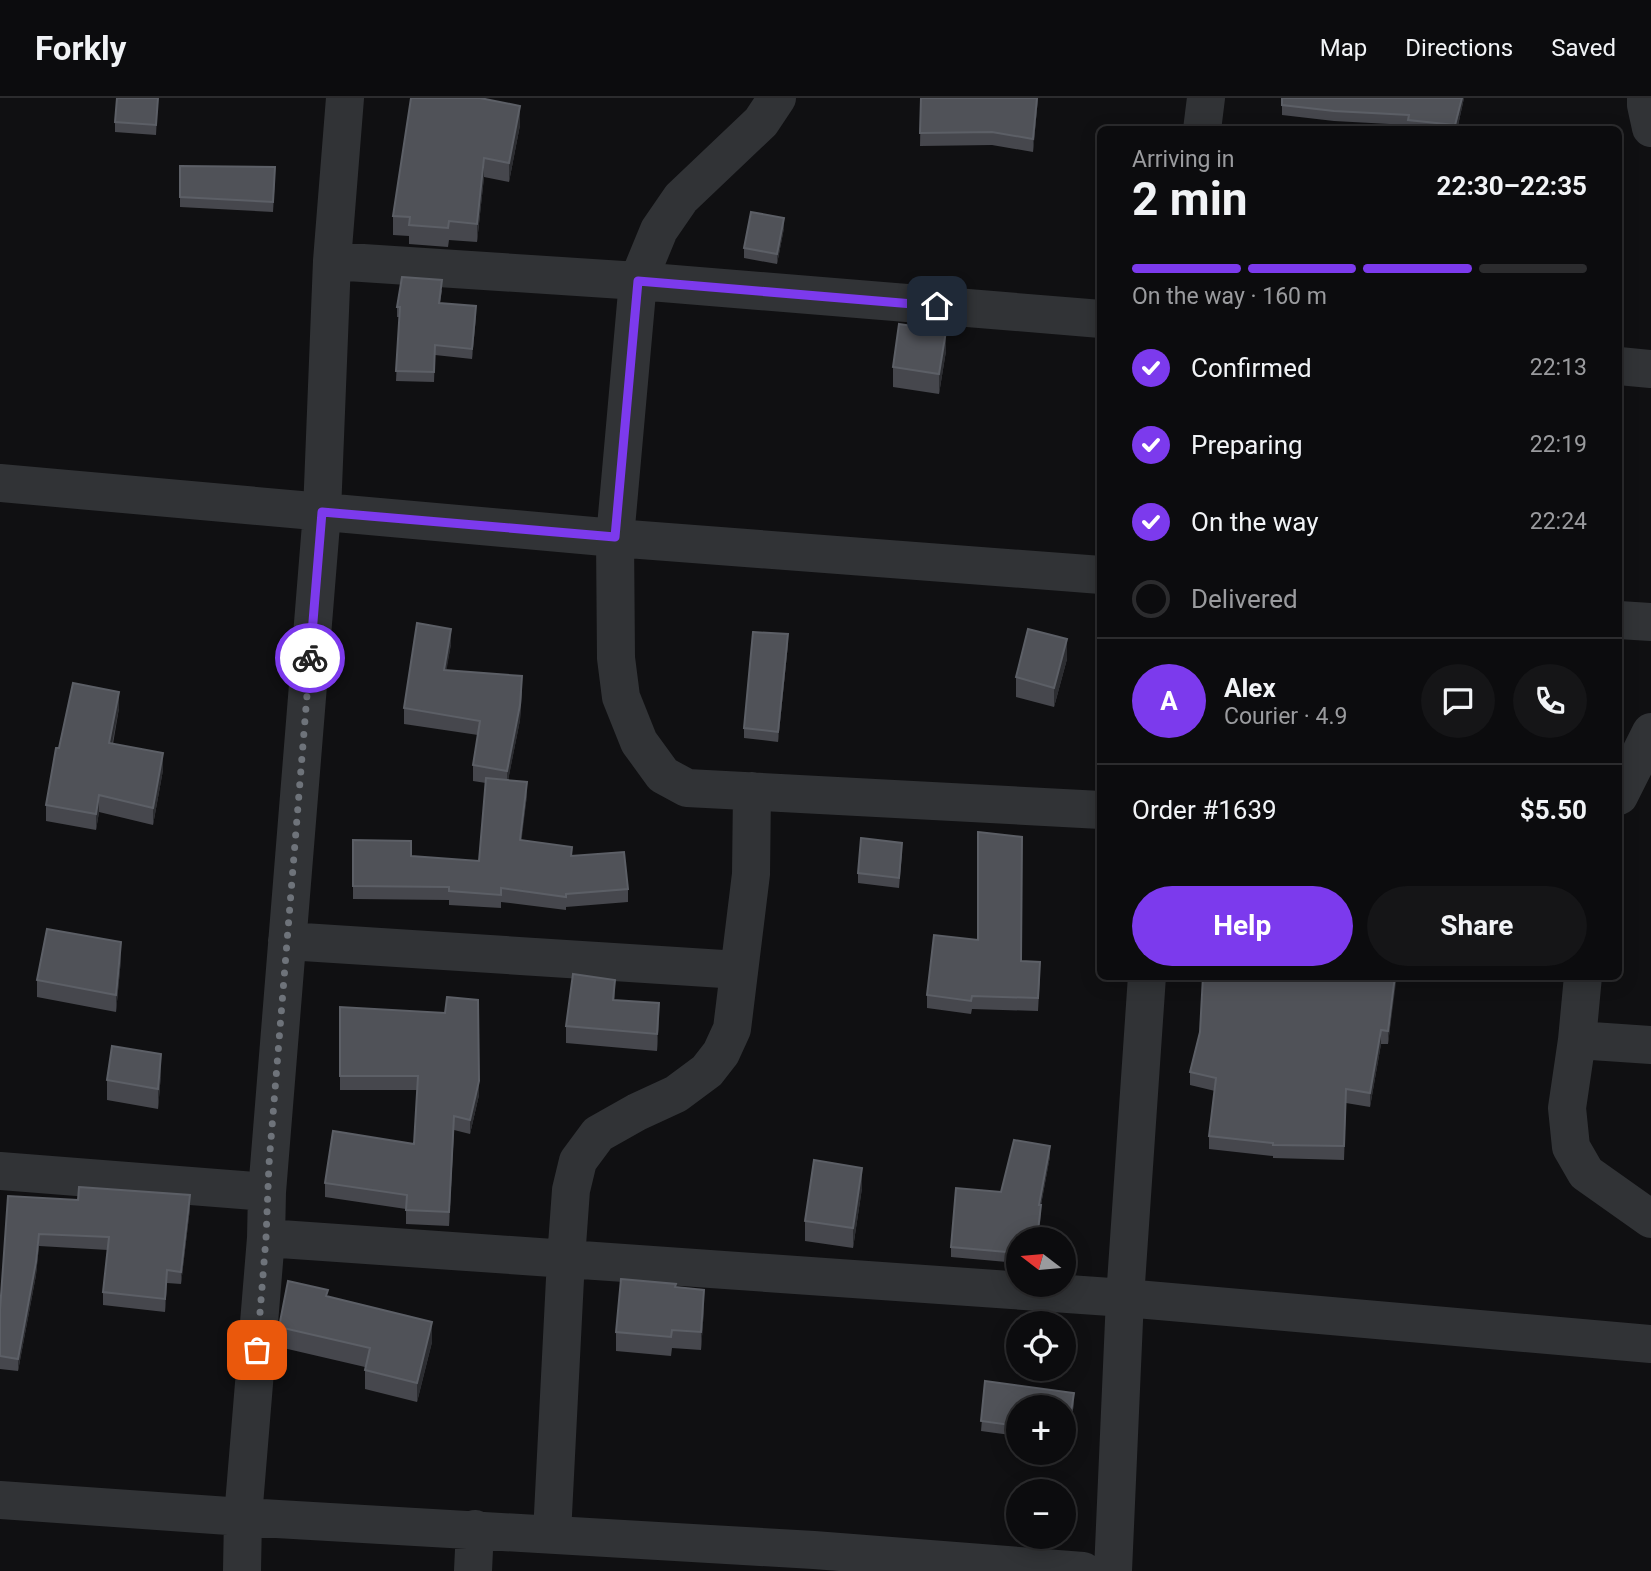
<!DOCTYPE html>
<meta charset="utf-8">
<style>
:root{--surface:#0c0c0e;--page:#151517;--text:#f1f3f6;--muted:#9a9b9e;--line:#2c2c2e;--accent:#7c3aed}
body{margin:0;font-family:Roboto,sans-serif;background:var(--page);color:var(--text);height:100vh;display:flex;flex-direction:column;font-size:26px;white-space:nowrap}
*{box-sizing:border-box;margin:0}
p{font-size:23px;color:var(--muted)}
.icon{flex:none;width:38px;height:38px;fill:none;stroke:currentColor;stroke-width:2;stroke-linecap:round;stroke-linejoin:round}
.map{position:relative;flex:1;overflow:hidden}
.side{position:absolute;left:1097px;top:28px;width:525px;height:854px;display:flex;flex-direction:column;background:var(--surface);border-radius:10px;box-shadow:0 4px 18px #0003,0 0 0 2px var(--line)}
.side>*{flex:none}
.needle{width:46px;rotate:286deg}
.controls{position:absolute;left:1006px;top:1129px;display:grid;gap:14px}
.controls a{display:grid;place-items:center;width:70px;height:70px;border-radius:50%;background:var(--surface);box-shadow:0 4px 18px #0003,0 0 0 2px var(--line);font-size:35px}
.pin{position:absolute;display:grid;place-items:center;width:60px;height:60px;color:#fff;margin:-30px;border-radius:14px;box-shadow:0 4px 10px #0006}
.courier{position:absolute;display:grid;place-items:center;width:70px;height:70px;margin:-35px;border:5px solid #7c3aed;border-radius:50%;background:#fff;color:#222;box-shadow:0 2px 9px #0007}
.head em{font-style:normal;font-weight:700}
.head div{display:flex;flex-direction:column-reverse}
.head{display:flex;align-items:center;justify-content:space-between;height:119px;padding:0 35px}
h1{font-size:46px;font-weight:700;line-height:52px}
.bar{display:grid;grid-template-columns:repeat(4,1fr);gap:10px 7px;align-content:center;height:84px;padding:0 35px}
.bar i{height:9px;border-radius:5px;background:var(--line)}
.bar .selected{background:var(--accent)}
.bar p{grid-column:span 4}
.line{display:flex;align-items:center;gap:18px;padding:0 35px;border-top:2px solid var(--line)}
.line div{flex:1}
.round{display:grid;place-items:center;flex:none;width:74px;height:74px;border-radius:37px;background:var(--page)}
ol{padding:0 35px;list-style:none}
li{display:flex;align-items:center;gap:21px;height:77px}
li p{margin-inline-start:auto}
li .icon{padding:7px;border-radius:50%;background:var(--accent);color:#fff;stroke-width:4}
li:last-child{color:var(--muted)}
li i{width:38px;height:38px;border:4px solid var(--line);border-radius:50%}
.button{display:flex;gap:14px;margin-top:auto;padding:14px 35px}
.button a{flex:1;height:80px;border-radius:42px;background:var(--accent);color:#fff;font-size:28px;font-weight:700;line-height:80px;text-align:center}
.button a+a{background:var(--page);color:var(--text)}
header{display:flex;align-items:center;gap:42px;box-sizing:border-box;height:98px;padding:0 35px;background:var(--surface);border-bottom:2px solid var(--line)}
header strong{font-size:33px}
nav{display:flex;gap:38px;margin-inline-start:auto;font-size:24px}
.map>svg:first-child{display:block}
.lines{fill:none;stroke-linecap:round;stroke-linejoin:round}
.minor{stroke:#313336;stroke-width:38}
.wall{fill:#46474d}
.shaded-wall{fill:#2c2d31}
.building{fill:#505258;stroke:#5c5f66;stroke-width:2}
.done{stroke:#6e737a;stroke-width:7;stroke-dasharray:0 12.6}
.route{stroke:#7c3aed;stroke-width:9}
</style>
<header>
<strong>Forkly</strong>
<nav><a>Map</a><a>Directions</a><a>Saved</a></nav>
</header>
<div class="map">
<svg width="1651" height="1473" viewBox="0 0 1651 1473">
<rect width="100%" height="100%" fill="#101012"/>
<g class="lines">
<path class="minor" d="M777,0L761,24L681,100L659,132L638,183L615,440L616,560L621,599L639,644L663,677L687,690L1101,712
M1646,0V7L1651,30
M1202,32L1206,0
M332,163L638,183L1101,221
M1619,268L1651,271
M0,385L615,440L1101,477
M1619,522L1651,524
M1619,698L1651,634
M287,843L739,872
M1583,878L1577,942L1567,1010L1571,1049L1586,1075L1651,1121
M1577,942L1651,947
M0,1073L267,1094
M266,1140L1125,1200L1651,1246
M0,1402L243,1419L814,1452L1083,1473
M552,1436L566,1161L571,1092L578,1063L598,1036L637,1014L676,996L707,973L721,955L732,931L751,776L752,693
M242,1473L243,1419L266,1140L267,1094L322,414L332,163L345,0
M473,1473L475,1431
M1113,1473L1125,1200L1147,878"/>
</g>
<path class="wall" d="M158,0L156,37L115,34V24Z
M921,0H1038L1033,54L992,47L920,48Z
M1464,0L1457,32H1408V27L1334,23L1282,17V7Z
M520,27L509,84L484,79L477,144L449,142L448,149L409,146V138L393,137V118Z
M180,68L275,79L273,114L180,109Z
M784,130L777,166L744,160V150Z
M442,192L440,205L476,218L472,261L435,257L434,284L396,283L399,219H397V209Z
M946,253L939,296L893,289V269Z
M451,546L446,572L522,593L520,622L508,682L527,697L521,742L572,758L628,791V804L566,809V812L501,804V810L449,807V802L353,801V742L411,758L479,763L486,685L473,683V667L478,637L404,626V610Z
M788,546L778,644L744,640V630Z
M1067,561L1054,609L1016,599V579Z
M119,610L113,646L163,672L153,727L99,714L96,732L46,723V707L59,650Z
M902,755L899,790L858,785V775Z
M121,861L116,914L37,899V882Z
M1021,863L1040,877L1038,913L972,911L971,916L927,910V897Z
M1396,878L1388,946H1381L1370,1009L1346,1005L1344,1062L1273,1060V1058L1209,1051V1038L1215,993L1190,987V974Z
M615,902L659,922L657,953L566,945V928Z
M340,909L479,997L470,1036L454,1032L449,1128L406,1126V1111L325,1099V1085L414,1046L417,992H340Z
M161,976L158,1011L107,1002V982Z
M1050,1058L1041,1107V1117L1018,1141V1165L951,1159V1149L1001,1094Z
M862,1090L853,1150L805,1143V1123Z
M8,1098L190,1110L181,1186L167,1185L165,1214L103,1207V1194L108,1152L39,1148L36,1177L18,1273L0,1271V1212Z
M676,1189L704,1211L701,1252L672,1250L671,1258L616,1253V1234Z
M328,1199L432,1244L417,1304L365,1291V1269L279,1249V1229Z
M985,1283L1074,1295V1305L1068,1344H1064V1309H1018V1338L981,1333Z"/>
<path class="shaded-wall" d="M1037,0H1038L1033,54V41Z
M1462,0H1464L1457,32H1455Z
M520,8V27L509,84V65Z
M484,60V79L477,144V126Z
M784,120V130L777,166V156Z
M476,208V218L472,261V251Z
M946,233V253L939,296V276Z
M451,531V546L444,587V572Z
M788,536V546L778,644V634Z
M1067,541V561L1054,609V590Z
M522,578L520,622L507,688V673Z
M119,594V610L109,661V645Z
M163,655V672L153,727V710Z
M527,684V697L520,756V742Z
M99,697V714L96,732V716Z
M121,844V861L116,914V897Z
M1395,878H1396V885L1388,946V933Z
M615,882V899L613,919V902Z
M659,905V922L657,953V936Z
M1381,932V946L1370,1009V995Z
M161,956V976L158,1011V991Z
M479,983V997L470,1036V1022Z
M454,1018V1032L449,1128V1114Z
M1050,1048V1058L1039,1117V1107Z
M862,1070V1090L853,1150V1130Z
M190,1097V1110L181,1186V1174Z
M1041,1107V1117L1038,1141H1037Z
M39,1136V1148L36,1177L18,1273V1261Z
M167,1172V1185L165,1214V1201Z
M704,1192V1211L701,1252V1234Z
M432,1224V1244L417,1304V1285Z
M1074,1295V1305L1068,1344V1334Z"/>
<path class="building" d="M117,0H158L156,27L115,24Z
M411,0H480L520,8L509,65L484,60L477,126L449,123L448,130L409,127L410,119L393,118Z
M921,0H1037L1033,41L992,34L920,35Z
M1282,0H1462L1455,27L1408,22L1409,17L1334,13L1282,7Z
M180,68L275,69L273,104L180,99Z
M751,114L784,120L777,156L744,150Z
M402,179L442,182L439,205L476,208L472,251L435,247L434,274L396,273L400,209H397Z
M899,226L946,233L939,276L893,269Z
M417,525L451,531L444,572L522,578L520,607L507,673L473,667L480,623L404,610Z
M1028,531L1067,541L1054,590L1016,579Z
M753,534L788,536L778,634L744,630Z
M73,585L119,594L109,645L163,655L153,710L99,697L96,716L46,707L56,650H59Z
M486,680L527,684L520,742L572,749L571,758L624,754L628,791L566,796V799L501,790V797L449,793V789L353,788V742L411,743V758L479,763Z
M978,734L1022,739L1021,863L1040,864L1038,900L972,898L971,903L927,897L934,837L978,842Z
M861,740L902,745L899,780L858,775Z
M47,831L121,844L116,897L37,882Z
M573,876L615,882L613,902L659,905L657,936L566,928Z
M1203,878H1395L1388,933L1381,932L1370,995L1346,991L1344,1048L1273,1047V1045L1209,1038L1216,980L1190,974L1200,934Z
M447,899L478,902L479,983L470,1022L454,1018L449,1114L406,1112L407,1097L325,1085L333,1033L414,1046L418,978H340V909L445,915Z
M112,948L161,956L158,991L107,982Z
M1014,1042L1050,1048L1039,1107H1041L1037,1141H1018V1155L951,1149L956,1090L1001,1094Z
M814,1062L862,1070L853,1130L805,1123Z
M79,1089L190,1097L181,1174L167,1172L165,1201L103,1194L109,1139L39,1136L36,1164L18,1261L0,1258V1212L8,1098L78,1102Z
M621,1181L676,1186L675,1189L704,1192L701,1234L672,1232L671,1239L616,1234Z
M288,1183L328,1192L326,1198L432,1224L417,1285L365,1272L370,1250L279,1229Z
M985,1283L1074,1295L1068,1334H1064V1309H1018V1328L981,1323Z"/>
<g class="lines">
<path class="done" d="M257,1252L266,1140L269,1066L310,560"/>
<path class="route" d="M310,560L322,414L615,439L638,183L937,208"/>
</g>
</svg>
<div class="controls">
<a><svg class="needle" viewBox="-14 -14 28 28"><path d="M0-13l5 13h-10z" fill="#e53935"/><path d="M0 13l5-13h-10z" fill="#9a9b9e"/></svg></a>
<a><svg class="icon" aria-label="locate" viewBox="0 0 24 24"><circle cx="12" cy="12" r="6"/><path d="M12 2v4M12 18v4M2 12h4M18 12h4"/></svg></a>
<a>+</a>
<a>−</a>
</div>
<div class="pin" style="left:257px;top:1252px;background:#ea580c"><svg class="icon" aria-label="bag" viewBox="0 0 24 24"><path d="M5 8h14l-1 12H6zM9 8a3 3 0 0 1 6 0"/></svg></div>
<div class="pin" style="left:937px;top:208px;background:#1f2937"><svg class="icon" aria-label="home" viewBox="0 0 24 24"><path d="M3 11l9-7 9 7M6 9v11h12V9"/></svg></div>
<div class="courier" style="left:310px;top:560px"><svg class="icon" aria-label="bike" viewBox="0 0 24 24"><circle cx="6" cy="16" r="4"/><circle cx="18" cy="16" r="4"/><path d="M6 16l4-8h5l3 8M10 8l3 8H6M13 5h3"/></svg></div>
<section class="side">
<div class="head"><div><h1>2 min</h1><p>Arriving in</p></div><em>22:30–22:35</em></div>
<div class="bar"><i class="selected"></i><i class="selected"></i><i class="selected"></i><i></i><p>On the way · 160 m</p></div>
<ol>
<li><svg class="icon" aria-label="check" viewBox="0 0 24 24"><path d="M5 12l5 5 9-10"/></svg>Confirmed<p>22:13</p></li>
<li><svg class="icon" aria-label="check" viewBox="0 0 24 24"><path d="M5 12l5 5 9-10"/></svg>Preparing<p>22:19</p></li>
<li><svg class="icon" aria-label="check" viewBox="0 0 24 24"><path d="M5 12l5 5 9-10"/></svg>On the way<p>22:24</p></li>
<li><i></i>Delivered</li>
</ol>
<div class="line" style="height:126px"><b class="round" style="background:var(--accent);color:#fff">A</b><div><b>Alex</b><p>Courier · 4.9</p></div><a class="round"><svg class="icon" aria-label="chat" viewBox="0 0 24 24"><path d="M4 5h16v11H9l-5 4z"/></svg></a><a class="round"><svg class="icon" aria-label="phone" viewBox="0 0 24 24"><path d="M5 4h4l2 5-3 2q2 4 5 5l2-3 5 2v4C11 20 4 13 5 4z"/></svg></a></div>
<div class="line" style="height:91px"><div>Order #1639</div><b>$5.50</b></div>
<div class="button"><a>Help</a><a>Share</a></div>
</section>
</div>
